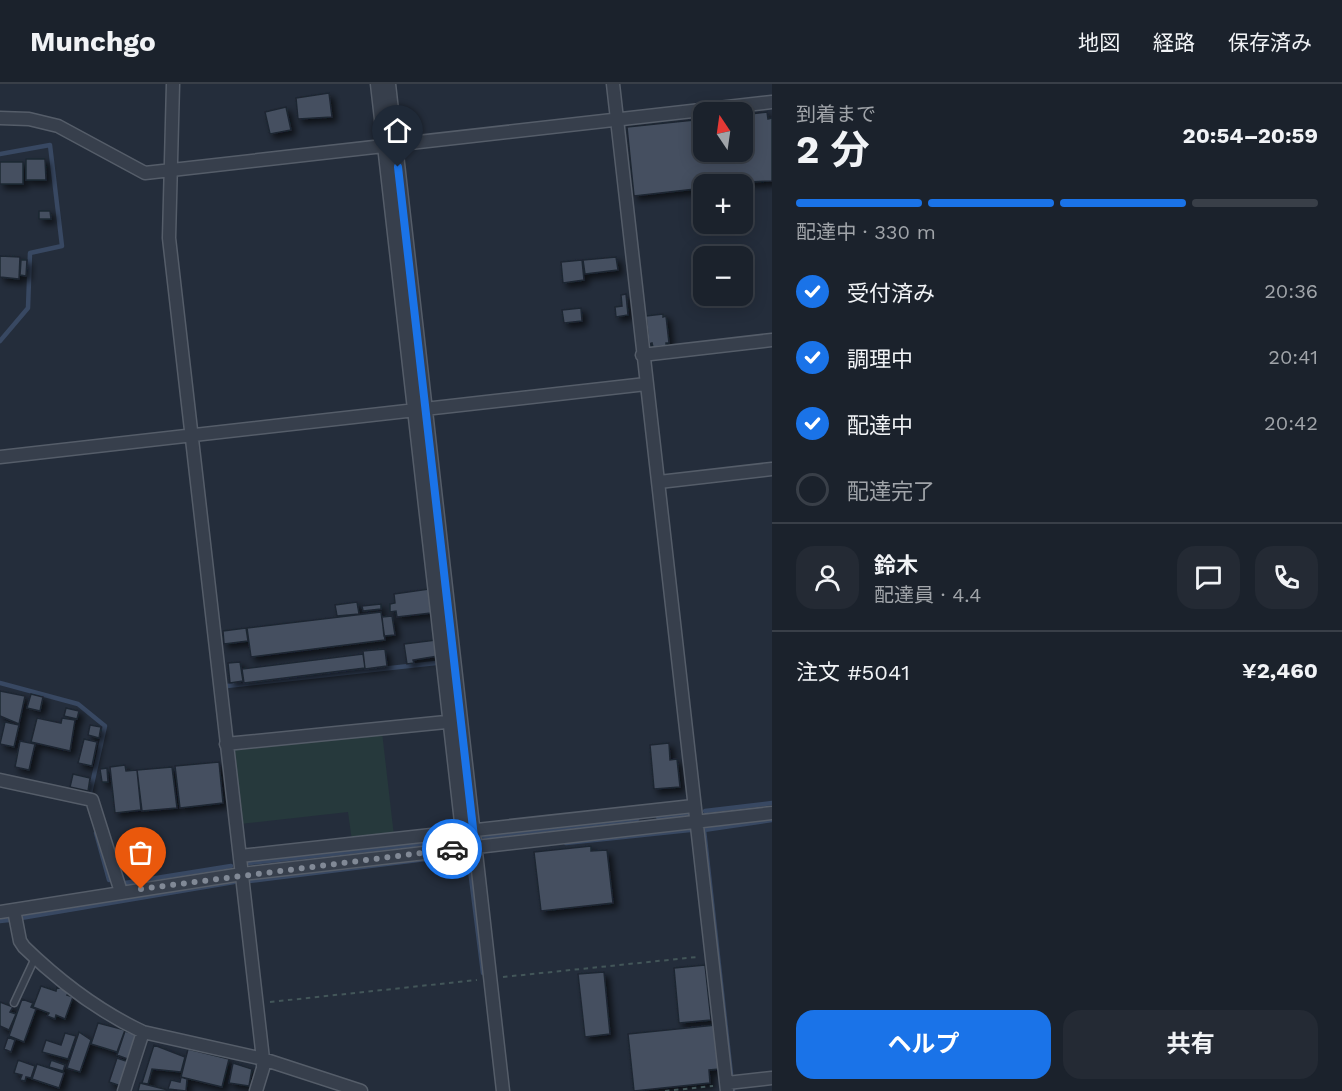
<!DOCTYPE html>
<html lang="ja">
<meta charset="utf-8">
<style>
:root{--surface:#1b222c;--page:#242a34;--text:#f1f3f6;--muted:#a0a4a9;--line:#393f48;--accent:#1a73e8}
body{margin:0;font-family:"Work Sans","Noto Sans JP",sans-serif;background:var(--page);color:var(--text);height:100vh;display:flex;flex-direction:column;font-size:22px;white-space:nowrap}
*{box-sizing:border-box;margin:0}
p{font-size:20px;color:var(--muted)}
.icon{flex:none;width:33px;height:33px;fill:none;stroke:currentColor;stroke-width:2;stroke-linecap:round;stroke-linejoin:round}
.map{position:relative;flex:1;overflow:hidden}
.details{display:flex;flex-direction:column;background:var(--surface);width:570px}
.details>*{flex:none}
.needle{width:39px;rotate:347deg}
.controls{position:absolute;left:693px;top:18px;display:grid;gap:12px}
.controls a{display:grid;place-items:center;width:60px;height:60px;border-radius:12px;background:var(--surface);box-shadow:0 3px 15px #0003,0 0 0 2px var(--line);font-size:30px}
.pin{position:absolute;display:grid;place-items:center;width:51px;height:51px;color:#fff;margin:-62px -26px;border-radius:50% 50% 50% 0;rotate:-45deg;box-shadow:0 0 6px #0007}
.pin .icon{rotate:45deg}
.courier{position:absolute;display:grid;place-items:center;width:60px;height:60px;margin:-30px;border:4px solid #1a73e8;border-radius:50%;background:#fff;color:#222;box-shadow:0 2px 8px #0007}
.overview em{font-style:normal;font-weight:700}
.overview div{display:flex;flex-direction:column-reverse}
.overview{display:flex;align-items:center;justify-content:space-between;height:102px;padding:0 24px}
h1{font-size:39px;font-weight:700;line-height:45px}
.bar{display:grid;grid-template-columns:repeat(4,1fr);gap:9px 6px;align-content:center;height:72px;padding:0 24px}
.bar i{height:8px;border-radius:4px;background:var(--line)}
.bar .active{background:var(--accent)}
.bar p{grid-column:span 4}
.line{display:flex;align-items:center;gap:15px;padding:0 24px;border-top:2px solid var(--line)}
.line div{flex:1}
.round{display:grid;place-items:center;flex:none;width:63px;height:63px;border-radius:18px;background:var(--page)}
ol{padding:0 24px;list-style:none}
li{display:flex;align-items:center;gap:18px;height:66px}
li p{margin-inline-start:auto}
li .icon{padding:6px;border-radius:50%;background:var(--accent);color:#fff;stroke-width:4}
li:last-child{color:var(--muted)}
li i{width:33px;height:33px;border:3px solid var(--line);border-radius:50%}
.action{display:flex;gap:12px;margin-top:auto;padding:12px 24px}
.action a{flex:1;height:69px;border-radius:18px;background:var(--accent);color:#fff;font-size:24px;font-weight:700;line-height:69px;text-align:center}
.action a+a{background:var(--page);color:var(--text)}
header{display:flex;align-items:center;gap:36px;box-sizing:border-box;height:84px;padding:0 30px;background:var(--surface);border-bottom:2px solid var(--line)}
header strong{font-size:28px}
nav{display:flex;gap:33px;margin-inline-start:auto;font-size:21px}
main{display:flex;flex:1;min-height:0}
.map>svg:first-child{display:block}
.green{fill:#26393c}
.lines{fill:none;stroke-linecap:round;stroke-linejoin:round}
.stream{stroke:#384862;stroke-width:4.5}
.building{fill:#455060;stroke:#1e2632;stroke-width:1.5;filter:url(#shadow)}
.service-casing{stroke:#555d69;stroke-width:9}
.minor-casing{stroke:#555d69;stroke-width:15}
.path{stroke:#435659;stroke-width:2;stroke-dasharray:4.5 4.5;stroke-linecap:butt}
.service{stroke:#373f4c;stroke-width:6}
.minor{stroke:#373f4c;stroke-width:12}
.done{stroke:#818996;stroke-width:6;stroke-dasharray:0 10.8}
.route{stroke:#1a73e8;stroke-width:8}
</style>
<header>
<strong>Munchgo</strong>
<nav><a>地図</a><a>経路</a><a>保存済み</a></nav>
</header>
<main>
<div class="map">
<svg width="772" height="1007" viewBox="0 0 772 1007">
<defs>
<filter id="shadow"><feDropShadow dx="4.5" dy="4.5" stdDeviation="3" flood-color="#0009"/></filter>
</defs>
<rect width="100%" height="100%" fill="#242d3b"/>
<path class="green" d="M382,648L394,752L352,757L348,728L240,740L232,668L238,663Z"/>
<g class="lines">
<path class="stream" d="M0,70L50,61L62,162L30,169L28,224L0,257
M0,599L78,620L105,642L90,709
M227,602L436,579
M705,727L772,719
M658,733L688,729
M96,749L109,796
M482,753L637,735
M566,759L690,746
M468,770L483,889
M249,779L466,755
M249,797L458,771
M125,799L231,782
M21,834L234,798
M0,837L9,836
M731,990L704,746L772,736
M733,1005V1007"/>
</g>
<path class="building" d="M329,9L332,33L298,35L296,14Z
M286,23L291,46L270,50L265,28Z
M767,28L768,35L772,34V97L704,100V104L634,112L627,43L704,35V68H742V31Z
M26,75H45L46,96H26Z
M0,78H23V100H0Z
M39,127H50L51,135H39Z
M0,172L20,173L19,195L0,193Z
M616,173L618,186L585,190L583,176Z
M21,176H27L26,192L20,191Z
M582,176L584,196L563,199L561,178Z
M626,210L628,231L616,233L615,223L622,222L621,211Z
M581,224L582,237L564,239L562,226Z
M663,230V233L666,232L669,259H666V262L653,263L652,259L649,260L646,232Z
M429,505L431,529L397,533L396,527L390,528V520L395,519L394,510Z
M357,518L359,530L337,532L335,521Z
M381,520V525L363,527L362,522Z
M381,528L385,556L251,573L247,544Z
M392,532L395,551L384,552L382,533Z
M246,544L248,557L224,560L223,547Z
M436,556L438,572L413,576L414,579L407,580L404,560Z
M385,565L387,582L365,585L363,567Z
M363,570L365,584L244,599L242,585Z
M240,578L243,597L230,599L228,579Z
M0,607L25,612L19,640L0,632Z
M31,610L43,613L40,627L27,624Z
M66,624L79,627L77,635L64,632Z
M37,634L61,639L62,634L75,636L70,667L31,658Z
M5,638L19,641L14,663L0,660Z
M90,641L101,643L99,654L88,651Z
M84,655L97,658L92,682L78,679Z
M20,657L35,660L29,686L15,683Z
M669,659L670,676L677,675L680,703L654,705L650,661Z
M219,678L223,719L180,724L175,682Z
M125,681L126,687L137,686L141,726L115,729L110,683Z
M172,683L177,724L142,727L137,686Z
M107,684L108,698H102L100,685Z
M73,690L90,694L88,707L70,703Z
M591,762V767L607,766L613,819L541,827L534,768Z
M705,881L711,936L679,939L674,884Z
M604,888L610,950L585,953L578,890Z
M41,902L56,907L57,903L69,907L67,911L73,913L65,935L56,931L55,935L47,932L49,929L33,923Z
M22,915L33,919L31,923L36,925L24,958L9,952Z
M0,918L13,923L10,928L16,930L9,946L0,942Z
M98,939L125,946L117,968L91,960Z
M716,941L720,985L709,986L710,999L634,1007L628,950Z
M125,947L138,951L130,976L117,971Z
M79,948L91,956L80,988L67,984Z
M65,949L76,952L68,975L42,968L46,956L61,961Z
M8,953L15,956L11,968L4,965Z
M154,961L185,973L181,988L152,985L148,1000L142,999Z
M188,965L229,975L222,1003L181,993Z
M117,974L129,978L121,1002L109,998Z
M18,976L35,982L31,994L26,993L25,997L20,996L22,991L14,989Z
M51,976L65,981L63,987L49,983Z
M233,979L252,985L249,1002L229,999Z
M37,980L64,989L59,1004L32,995Z
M181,993L187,995L186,1007L168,1005L171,996L180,998Z
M140,999L172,1007H138Z"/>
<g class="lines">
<defs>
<path id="service" d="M14,919L35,874"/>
<path id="minor" d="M173,0L169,154L263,975V984L256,1007
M377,0L462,747
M389,0L503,1007
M613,0L727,1007
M0,34L29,35L58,42L145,89L772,18
M642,271L772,256
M0,373L646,300
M659,398L772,385
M226,660L456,637
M0,696L92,716L121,808
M240,772L693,722
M14,826L20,857L24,863C59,897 98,927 143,948L263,975L361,1007
M0,828L242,790L772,729
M727,999L772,994
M124,1007L143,948"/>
</defs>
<use href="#service" class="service-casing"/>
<use href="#minor" class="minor-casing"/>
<path class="path" d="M503,893L697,873
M270,918L477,896
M665,1007L713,1002"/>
<use href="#service" class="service"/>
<use href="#minor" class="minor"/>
</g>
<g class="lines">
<path class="done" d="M141,805L452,765"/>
<path class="route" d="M398,83L475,762L452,765"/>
</g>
</svg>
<div class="controls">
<a><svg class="needle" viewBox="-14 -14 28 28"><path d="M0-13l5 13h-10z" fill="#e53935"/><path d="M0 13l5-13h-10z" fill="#a0a4a9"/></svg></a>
<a>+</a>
<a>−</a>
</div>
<div class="pin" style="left:141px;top:805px;background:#ea580c"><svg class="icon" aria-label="bag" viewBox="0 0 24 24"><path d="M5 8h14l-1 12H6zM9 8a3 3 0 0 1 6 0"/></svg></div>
<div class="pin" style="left:398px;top:83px;background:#1f2937"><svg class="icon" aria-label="home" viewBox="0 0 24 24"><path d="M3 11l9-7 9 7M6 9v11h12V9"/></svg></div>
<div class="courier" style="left:452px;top:765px"><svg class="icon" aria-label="car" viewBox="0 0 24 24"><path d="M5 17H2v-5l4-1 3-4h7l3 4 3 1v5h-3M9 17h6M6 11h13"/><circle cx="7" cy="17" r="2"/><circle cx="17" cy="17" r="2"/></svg></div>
</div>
<section class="details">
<div class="overview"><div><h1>2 分</h1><p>到着まで</p></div><em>20:54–20:59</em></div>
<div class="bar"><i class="active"></i><i class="active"></i><i class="active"></i><i></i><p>配達中 · 330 m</p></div>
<ol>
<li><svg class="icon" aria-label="check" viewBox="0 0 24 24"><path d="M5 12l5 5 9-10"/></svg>受付済み<p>20:36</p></li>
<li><svg class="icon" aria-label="check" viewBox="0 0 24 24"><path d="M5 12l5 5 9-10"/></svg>調理中<p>20:41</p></li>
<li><svg class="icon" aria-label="check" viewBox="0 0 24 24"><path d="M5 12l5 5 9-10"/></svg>配達中<p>20:42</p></li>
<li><i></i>配達完了</li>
</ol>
<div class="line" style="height:108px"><a class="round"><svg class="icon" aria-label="person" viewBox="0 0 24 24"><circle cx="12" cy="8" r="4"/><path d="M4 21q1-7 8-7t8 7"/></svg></a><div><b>鈴木</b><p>配達員 · 4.4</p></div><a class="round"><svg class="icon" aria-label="chat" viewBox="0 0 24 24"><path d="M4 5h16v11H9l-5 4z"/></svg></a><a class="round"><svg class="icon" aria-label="phone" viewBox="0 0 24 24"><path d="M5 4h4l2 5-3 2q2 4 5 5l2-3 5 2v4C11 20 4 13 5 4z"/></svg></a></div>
<div class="line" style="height:78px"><div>注文 #5041</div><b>¥2,460</b></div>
<div class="action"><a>ヘルプ</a><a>共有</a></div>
</section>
</main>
